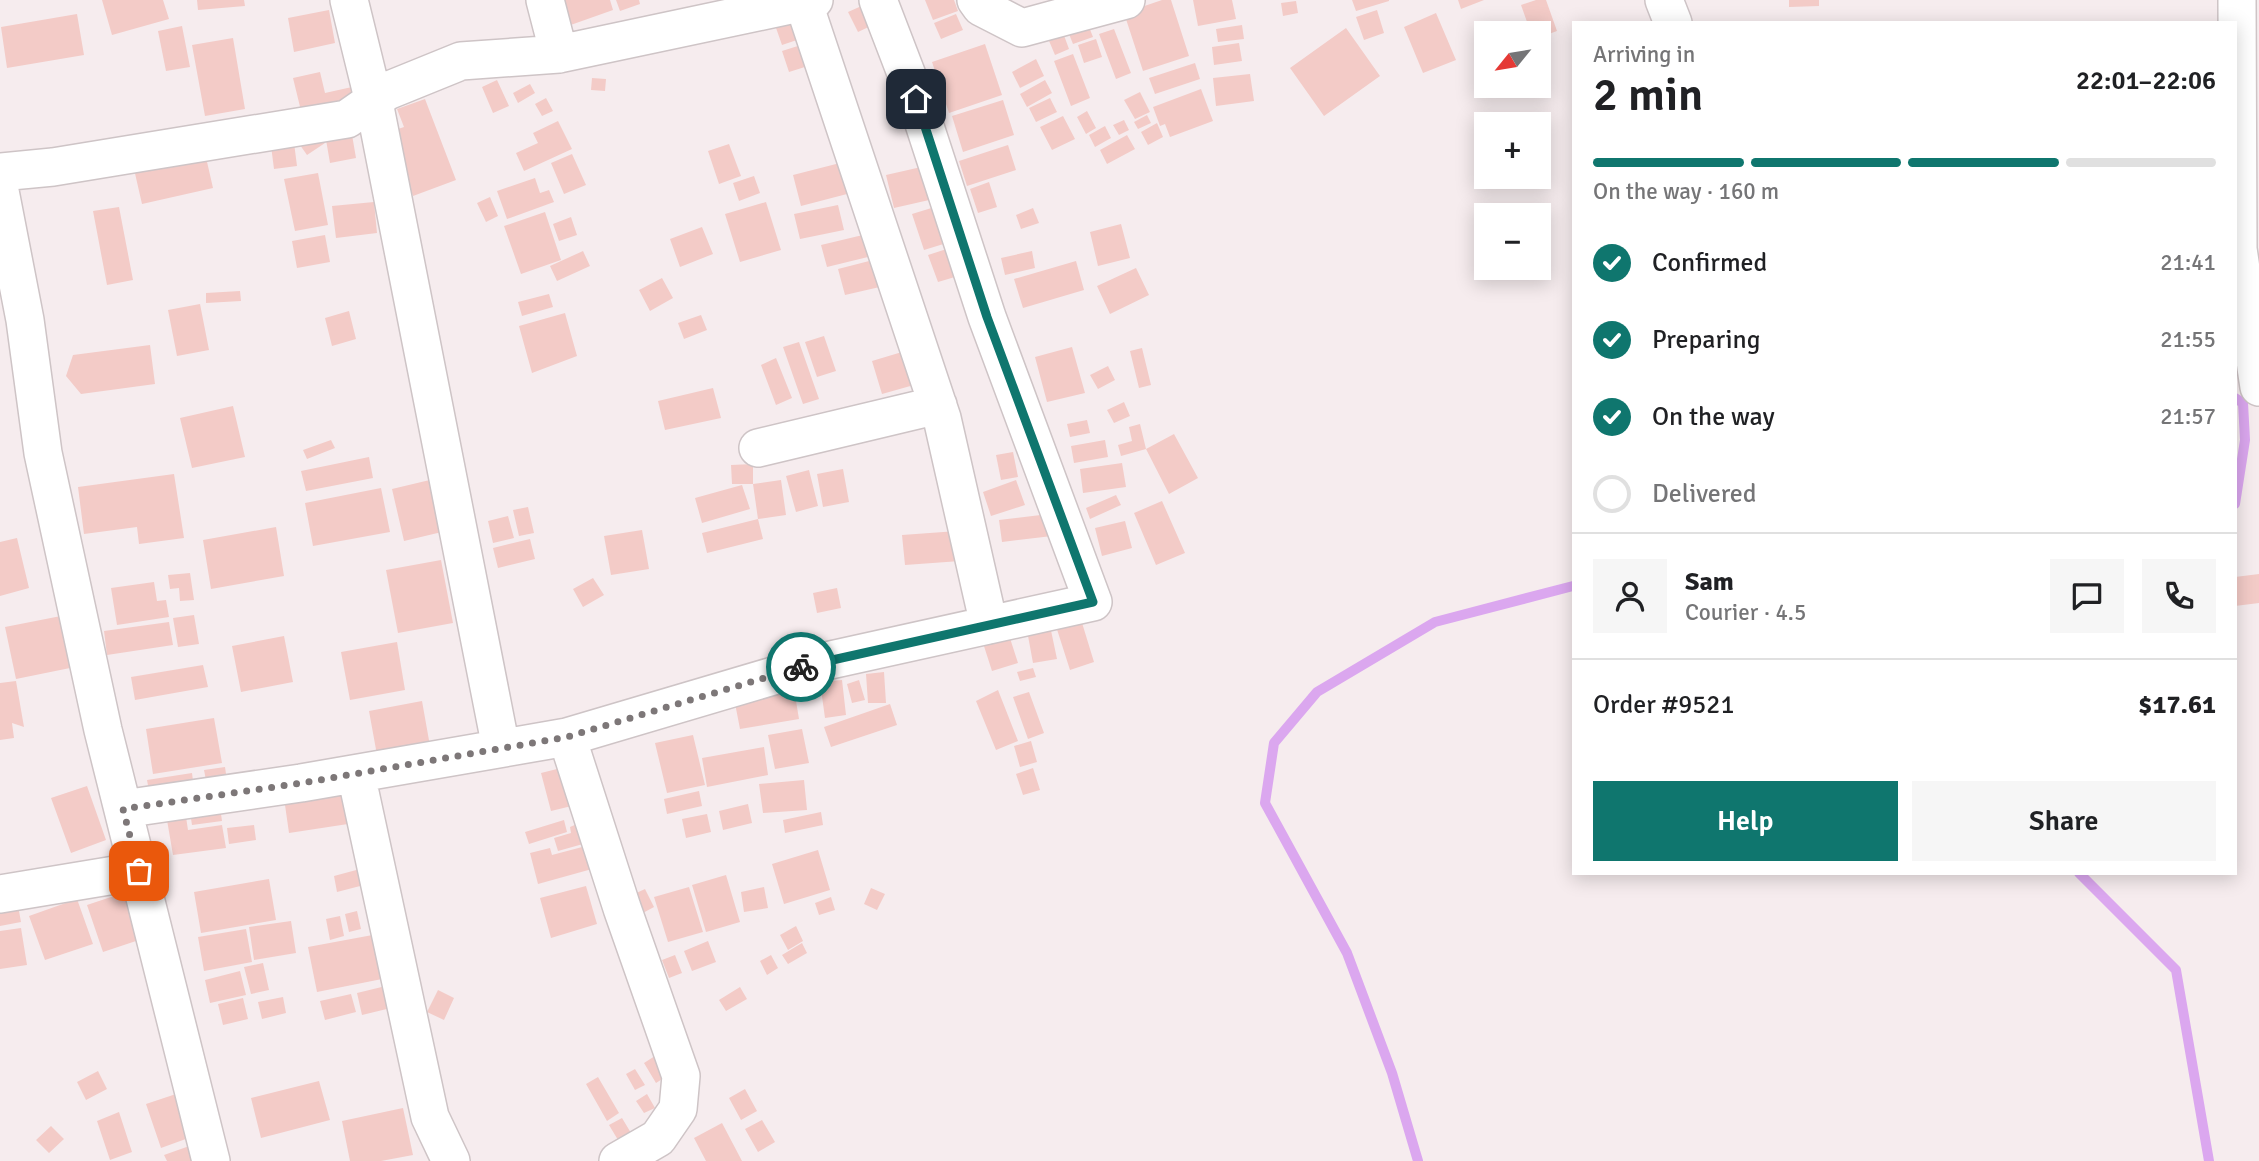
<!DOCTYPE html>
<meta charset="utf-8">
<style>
:root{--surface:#fff;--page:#f6f6f6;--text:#202124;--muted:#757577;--line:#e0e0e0;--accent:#0f766e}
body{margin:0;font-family:Signika,sans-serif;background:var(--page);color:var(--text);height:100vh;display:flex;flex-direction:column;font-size:26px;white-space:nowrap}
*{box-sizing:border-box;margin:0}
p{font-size:23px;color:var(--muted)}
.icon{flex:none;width:38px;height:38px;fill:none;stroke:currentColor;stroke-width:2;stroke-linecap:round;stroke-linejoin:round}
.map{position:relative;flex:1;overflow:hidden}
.drawer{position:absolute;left:1572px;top:21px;width:665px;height:854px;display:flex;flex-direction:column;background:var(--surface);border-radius:0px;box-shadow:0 4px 18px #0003}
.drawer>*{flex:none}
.needle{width:46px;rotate:240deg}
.buttons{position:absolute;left:1474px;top:21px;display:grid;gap:14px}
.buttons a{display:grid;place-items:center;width:77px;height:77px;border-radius:0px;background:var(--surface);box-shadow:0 4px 18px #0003;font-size:35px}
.pin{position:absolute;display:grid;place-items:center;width:60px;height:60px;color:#fff;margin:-30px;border-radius:14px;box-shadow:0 4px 10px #0006}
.courier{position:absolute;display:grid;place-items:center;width:70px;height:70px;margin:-35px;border:5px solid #0f766e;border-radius:50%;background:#fff;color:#222;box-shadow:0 2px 9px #0007}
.summary em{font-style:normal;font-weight:600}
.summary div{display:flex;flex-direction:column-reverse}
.summary{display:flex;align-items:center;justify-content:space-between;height:119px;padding:0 21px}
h1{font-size:46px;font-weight:600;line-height:52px}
.bar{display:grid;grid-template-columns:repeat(4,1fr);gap:10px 7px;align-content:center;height:84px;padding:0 21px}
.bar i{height:9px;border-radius:5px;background:var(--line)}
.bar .on{background:var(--accent)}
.bar p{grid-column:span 4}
.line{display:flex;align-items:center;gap:18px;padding:0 21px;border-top:2px solid var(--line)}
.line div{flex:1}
.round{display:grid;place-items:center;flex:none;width:74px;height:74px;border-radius:0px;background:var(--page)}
ol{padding:0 21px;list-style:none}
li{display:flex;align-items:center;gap:21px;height:77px}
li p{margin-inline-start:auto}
li .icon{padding:7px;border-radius:50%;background:var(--accent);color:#fff;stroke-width:4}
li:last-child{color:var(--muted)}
li i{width:38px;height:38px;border:4px solid var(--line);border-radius:50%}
.cta{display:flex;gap:14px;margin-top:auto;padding:14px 21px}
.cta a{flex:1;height:80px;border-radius:0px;background:var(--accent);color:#fff;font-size:28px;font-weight:600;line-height:80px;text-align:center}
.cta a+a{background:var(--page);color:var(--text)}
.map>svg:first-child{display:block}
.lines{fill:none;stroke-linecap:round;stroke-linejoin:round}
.stream{stroke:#dba7ef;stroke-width:10}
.building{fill:#f3cbc7}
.minor-casing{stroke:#cec4c6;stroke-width:40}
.minor{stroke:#fff;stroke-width:37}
.done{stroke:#7d7778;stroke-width:7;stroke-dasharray:0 12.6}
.route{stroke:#0f766e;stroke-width:9}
</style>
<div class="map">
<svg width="2259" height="1161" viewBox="0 0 2259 1161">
<rect width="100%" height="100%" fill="#f6ecee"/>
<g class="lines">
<path class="stream" d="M2235,398L2243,403L2245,440L2235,504
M2079,873L2176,970L2209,1161
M1418,1161L1392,1073L1347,953L1265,803L1274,743L1317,692L1435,622L1573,586"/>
</g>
<path class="building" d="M102,0H163L169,19L112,35Z
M197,0H244L245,6L198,10Z
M556,0H610L613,10L565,27Z
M616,0H639L640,4L620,11Z
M925,0H954L958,11L933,20Z
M1162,0H1171L1189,56L1143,71L1124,13Z
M1193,0H1232L1236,19L1198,26Z
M1352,0H1389V1L1356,11Z
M1458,0H1484L1461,9Z
M1536,0H1546L1557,31L1538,38V33H1531L1521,5Z
M1789,0H1819V6L1789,7Z
M1296,1L1298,13L1283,16L1281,3Z
M866,4L875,24L858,32L848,12Z
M329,10L335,43L294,52L288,18Z
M1377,10L1384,33L1364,40L1356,17Z
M1436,13L1456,60L1423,73L1404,27Z
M77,14L84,55L7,68L1,27Z
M956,14L963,30L941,39L934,23Z
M793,19L800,39L782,45L775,25Z
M1242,25L1244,39L1218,42L1216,29Z
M182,26L190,67L166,71L158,31Z
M1089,27L1093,37L1073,44L1069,34Z
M1346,28L1380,76L1324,116L1290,68Z
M1114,29L1131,73L1116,79L1099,34Z
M1062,30L1069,49L1055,55L1047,36Z
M233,38L245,109L205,116L192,45Z
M1096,39L1102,57L1084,63L1078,45Z
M1239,43L1242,61L1214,65L1212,47Z
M985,44L1002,95L949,113L932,62Z
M801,45L808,66L789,72L782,51Z
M1073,54L1090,98L1071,106L1054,61Z
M1036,59L1044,76L1020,88L1012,72Z
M1195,63L1200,79L1155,94L1149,78Z
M320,72L325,93L352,87L357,106L303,119L293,78Z
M1250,74L1254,101L1216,106L1213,78Z
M592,78L606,79L605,91L591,90Z
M497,80L509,106L493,113L482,87Z
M1045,80L1052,93L1027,107L1020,94Z
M530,84L535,93L518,103L513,93Z
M1201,89L1213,121L1170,137L1165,124L1160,126L1153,107Z
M1140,92L1150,112L1135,119L1124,100Z
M546,98L553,111L542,116L535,104Z
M1050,98L1057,112L1036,122L1029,108Z
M425,99L456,180L413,196L389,132L404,127L397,109Z
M1003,100L1014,135L963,152L952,116Z
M1087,111L1096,128L1086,134L1077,117Z
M1147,115L1151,123L1138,129L1134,122Z
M1063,116L1075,139L1052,150L1040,127Z
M1124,120L1129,130L1119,135L1113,125Z
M558,121L572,149L524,171L516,153L538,143L533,133Z
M310,123L325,143L307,155L293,135Z
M1157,123L1163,137L1148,145L1141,132Z
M1105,126L1111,138L1095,147L1089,135Z
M351,129L356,158L330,163L325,134Z
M293,135L297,166L274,169L270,138Z
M1127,135L1135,149L1107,164L1100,150Z
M729,144L741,176L719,184L708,151Z
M1008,145L1016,170L967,186L959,161Z
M205,153L213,188L142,204L134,169Z
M572,154L586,185L564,194L551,163Z
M840,163L847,194L801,206L793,175Z
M930,165L938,198L894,208L886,175Z
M318,173L328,225L295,231L284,179Z
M754,176L760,193L739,201L733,183Z
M535,178L540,193L549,190L554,202L507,219L497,191Z
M989,182L997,207L978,213L970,189Z
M490,197L498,216L486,222L477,203Z
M374,202L377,233L336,238L332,206Z
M766,202L781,250L740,262L725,214Z
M838,205L844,230L800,239L794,214Z
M938,206L950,242L924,250L912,214Z
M119,207L133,280L107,285L93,211Z
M1033,208L1039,223L1021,229L1016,215Z
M545,212L561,260L521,274L504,226Z
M571,217L577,235L559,241L553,224Z
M1121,224L1130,258L1098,266L1090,232Z
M702,227L713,254L680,267L670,239Z
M867,234L872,256L827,267L821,245Z
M325,235L330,262L297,268L292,241Z
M956,246L965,274L938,282L928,255Z
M583,251L590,266L557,281L550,266Z
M1032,251L1035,268L1005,275L1001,258Z
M877,259L884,286L845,295L838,269Z
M1076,261L1084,290L1023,308L1014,279Z
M1136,268L1149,295L1110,314L1097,286Z
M662,278L673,298L650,311L639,290Z
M240,291L241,301L206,303V293Z
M549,294L553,307L522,316L518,302Z
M200,304L209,350L177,356L168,310Z
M349,311L356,339L332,346L325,318Z
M565,313L577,356L532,373L519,326Z
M701,315L707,330L684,339L678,323Z
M824,336L836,371L817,377L805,342Z
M799,342L819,399L803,404L783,347Z
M150,345L155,384L81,394L66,376L73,355Z
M1072,347L1085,393L1047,402L1035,357Z
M1142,348L1151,385L1139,388L1130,351Z
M912,349L921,383L882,394L872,361Z
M776,358L792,398L776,405L761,365Z
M1108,366L1115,380L1098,389L1090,375Z
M713,388L721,418L665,430L658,401Z
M1124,402L1130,416L1114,423L1107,410Z
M233,406L245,457L192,468L180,418Z
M1087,420L1090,433L1070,437L1067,424Z
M1140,424L1146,449L1121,456L1118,445L1132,441L1129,427Z
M1174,434L1198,478L1169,494L1146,449Z
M331,440L335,448L307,459L303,450Z
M1105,440L1108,457L1074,463L1071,446Z
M1013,452L1018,477L1001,480L996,455Z
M369,457L373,478L306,491L301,471Z
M1122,463L1126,487L1083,493L1080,469Z
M753,464V484H732L731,465Z
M843,469L849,502L823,507L817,474Z
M809,470L818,506L796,512L786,476Z
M174,474L184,538L139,544L137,527L84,534L78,487Z
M434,479L446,531L404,541L392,489Z
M781,480L786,515L758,519L763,539L707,553L702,533L758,519L753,484Z
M1016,480L1025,505L991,516L983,492Z
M742,485L750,509L702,523L695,498Z
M381,488L390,532L313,546L305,503Z
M1116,495L1121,505L1090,519L1086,508Z
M1162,501L1185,553L1156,565L1134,513Z
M528,507L534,533L519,536L513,510Z
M1049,514L1052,536L1002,542L999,520Z
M508,516L514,538L493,543L488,521Z
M1125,521L1132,548L1102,556L1095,528Z
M276,527L284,576L211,589L203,540Z
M642,530L649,569L611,575L604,536Z
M971,530L974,560L905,565L902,535Z
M17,538L29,588L0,596V542Z
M530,539L535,559L498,568L493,548Z
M441,560L453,623L398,633L386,570Z
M190,573L194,600L180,601L179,588L170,589L168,575Z
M2259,574V603L2235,606V577Z
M593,578L604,595L583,607L573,589Z
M154,582L157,601L166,600L169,617L117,625L111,588Z
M837,588L841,608L817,613L813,593Z
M1079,613L1094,662L1070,670L1054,620Z
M66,615L75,667L16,679L5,627Z
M194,615L199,644L178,647L173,618Z
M1049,621L1057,659L1033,663L1026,625Z
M169,622L173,645L107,655L104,631Z
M1008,632L1018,663L992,671L982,640Z
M284,636L293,682L241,692L232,646Z
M397,642L405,690L350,700L341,652Z
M203,665L208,687L135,700L131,677Z
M1033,668L1036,677L1020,681L1017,672Z
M884,672L886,703H868L866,674Z
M842,680L846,715L825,718L820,682Z
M859,680L865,700L852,703L847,684Z
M16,681L24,727L12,723L14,738L0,740V683Z
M793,683L799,719L740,729L733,693Z
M998,690L1018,741L996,750L976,701Z
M1029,692L1044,733L1028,739L1013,697Z
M422,701L430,746L377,755L369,711Z
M890,704L897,725L831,747L824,727Z
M214,718L222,763L153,774L146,729Z
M802,729L809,763L775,769L768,735Z
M693,735L705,785L667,793L655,743Z
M1031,741L1037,762L1020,767L1014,746Z
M764,747L768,775L707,787L702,758Z
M569,766L580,804L551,811L541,773Z
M225,767L227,781L207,785L204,770Z
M1033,768L1040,790L1023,795L1016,774Z
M192,773L194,789L150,796L147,780Z
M804,780L807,810L763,813L759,784Z
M87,786L106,840L71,853L51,798Z
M342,790L348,824L289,833L284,798Z
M699,791L702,806L667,814L664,799Z
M748,804L752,823L723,830L719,811Z
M220,807L222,821L192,825L190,812Z
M821,812L823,825L785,833L783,820Z
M707,814L711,832L686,838L682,819Z
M186,817L188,830L222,825L226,848L173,855L167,820Z
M564,820L567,832L529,844L525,832Z
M577,824L583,844L558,851L554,838L571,833L570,827Z
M254,825L256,840L229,844L227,828Z
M586,846L592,869L538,884L530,853L550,848L552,855Z
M818,850L830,890L784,904L772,864Z
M360,869L364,885L337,892L334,876Z
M726,875L740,922L706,932L692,885Z
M269,879L276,920L201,933L194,892Z
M586,886L597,924L551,938L540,898Z
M689,887L703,932L668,942L654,897Z
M764,887L768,908L744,912L741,892Z
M871,888L885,894L877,910L864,904Z
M645,889L654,907L641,914L632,895Z
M132,890L148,937L103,952L87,905Z
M831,897L835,910L819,915L815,903Z
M77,899L93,944L45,960L29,916Z
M17,900L21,922L0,926V902Z
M357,911L361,929L349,932L345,914Z
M340,916L344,936L330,940L326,919Z
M291,921L296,953L254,960L249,927Z
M796,926L803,941L788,950L780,935Z
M21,928L27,965L0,969V931Z
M246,929L252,962L204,971L198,937Z
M378,934L387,978L317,992L308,947Z
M708,941L716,962L692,971L684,951Z
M802,943L807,953L788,964L782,955Z
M675,955L682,973L669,978L662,960Z
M771,955L778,968L767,975L760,961Z
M263,963L269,990L251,994L244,967Z
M240,971L246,995L210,1003L205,980Z
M390,985L395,1007L362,1015L357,993Z
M740,987L747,999L726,1011L719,1000Z
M438,990L454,998L444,1020L427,1012Z
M351,994L356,1012L325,1020L320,1001Z
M283,997L286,1013L262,1019L258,1002Z
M243,998L248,1019L223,1025L218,1004Z
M658,1054L670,1074L656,1083L644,1063Z
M635,1069L645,1085L635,1090L626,1074Z
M98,1071L107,1089L86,1100L77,1082Z
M598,1077L619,1113L607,1121L586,1084Z
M319,1081L330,1120L261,1138L251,1098Z
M745,1089L757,1111L741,1120L729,1098Z
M179,1093L194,1136L161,1148L146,1104Z
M647,1094L655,1108L644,1113L636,1101Z
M403,1108L413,1155L381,1161H350L342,1121Z
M119,1112L132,1152L110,1160L97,1121Z
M622,1118L634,1138L621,1145L609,1125Z
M762,1120L775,1142L758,1152L745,1129Z
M722,1123L742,1161H706L694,1138Z
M51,1126L64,1139L49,1153L36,1140Z
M195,1144L201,1161H167L164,1155Z"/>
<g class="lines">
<defs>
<path id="minor" d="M349,0L374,102L501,748
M545,0L559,54
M976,0L981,7L1022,28L1126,0
M1664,0L1673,23
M2237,0L2238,249L2259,387
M803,1L942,418L989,625
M0,172L53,167L347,119L387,91L461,61L559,54L814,0
M0,191L25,320L43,453L103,730L211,1161
M758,448L938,405
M567,737L622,908L681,1076L678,1109L658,1138L618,1161
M356,774L430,1117L451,1161
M123,809L301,783L567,737L817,663L1093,602L987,317L916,99L878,0
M0,894L139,871"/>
</defs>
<use href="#minor" class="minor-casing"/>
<use href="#minor" class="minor"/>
</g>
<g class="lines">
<path class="done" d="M139,871L123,809L302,783L567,737L801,667"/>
<path class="route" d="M801,667L1093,602L987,317L916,99"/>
</g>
</svg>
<div class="buttons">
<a><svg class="needle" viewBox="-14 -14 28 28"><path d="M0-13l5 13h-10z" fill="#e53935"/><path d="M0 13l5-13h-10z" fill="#757577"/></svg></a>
<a>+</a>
<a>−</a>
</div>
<div class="pin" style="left:139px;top:871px;background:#ea580c"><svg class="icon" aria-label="bag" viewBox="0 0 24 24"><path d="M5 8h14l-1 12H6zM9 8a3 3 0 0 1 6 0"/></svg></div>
<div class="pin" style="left:916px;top:99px;background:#1f2937"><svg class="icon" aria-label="home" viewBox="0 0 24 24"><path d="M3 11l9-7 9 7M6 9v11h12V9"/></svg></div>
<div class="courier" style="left:801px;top:667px"><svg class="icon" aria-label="bike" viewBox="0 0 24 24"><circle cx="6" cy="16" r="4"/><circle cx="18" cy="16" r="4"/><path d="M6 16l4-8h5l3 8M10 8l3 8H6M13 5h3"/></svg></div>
<section class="drawer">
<div class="summary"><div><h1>2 min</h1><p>Arriving in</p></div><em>22:01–22:06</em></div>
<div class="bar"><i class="on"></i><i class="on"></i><i class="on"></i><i></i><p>On the way · 160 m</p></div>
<ol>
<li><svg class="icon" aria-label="check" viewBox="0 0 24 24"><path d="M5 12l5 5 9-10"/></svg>Confirmed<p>21:41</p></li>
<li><svg class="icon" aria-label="check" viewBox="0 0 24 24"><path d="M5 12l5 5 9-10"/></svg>Preparing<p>21:55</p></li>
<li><svg class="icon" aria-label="check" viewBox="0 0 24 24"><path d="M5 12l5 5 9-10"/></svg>On the way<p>21:57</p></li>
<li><i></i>Delivered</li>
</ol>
<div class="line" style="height:126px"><a class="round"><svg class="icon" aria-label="person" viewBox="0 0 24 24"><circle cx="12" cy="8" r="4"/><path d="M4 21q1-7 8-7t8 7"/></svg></a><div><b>Sam</b><p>Courier · 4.5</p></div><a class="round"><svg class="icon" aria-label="chat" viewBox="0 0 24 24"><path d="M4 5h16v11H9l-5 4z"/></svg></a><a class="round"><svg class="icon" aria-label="phone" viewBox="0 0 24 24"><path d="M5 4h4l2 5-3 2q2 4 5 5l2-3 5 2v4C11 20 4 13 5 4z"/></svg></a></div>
<div class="line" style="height:91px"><div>Order #9521</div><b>$17.61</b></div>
<div class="cta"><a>Help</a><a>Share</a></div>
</section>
</div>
